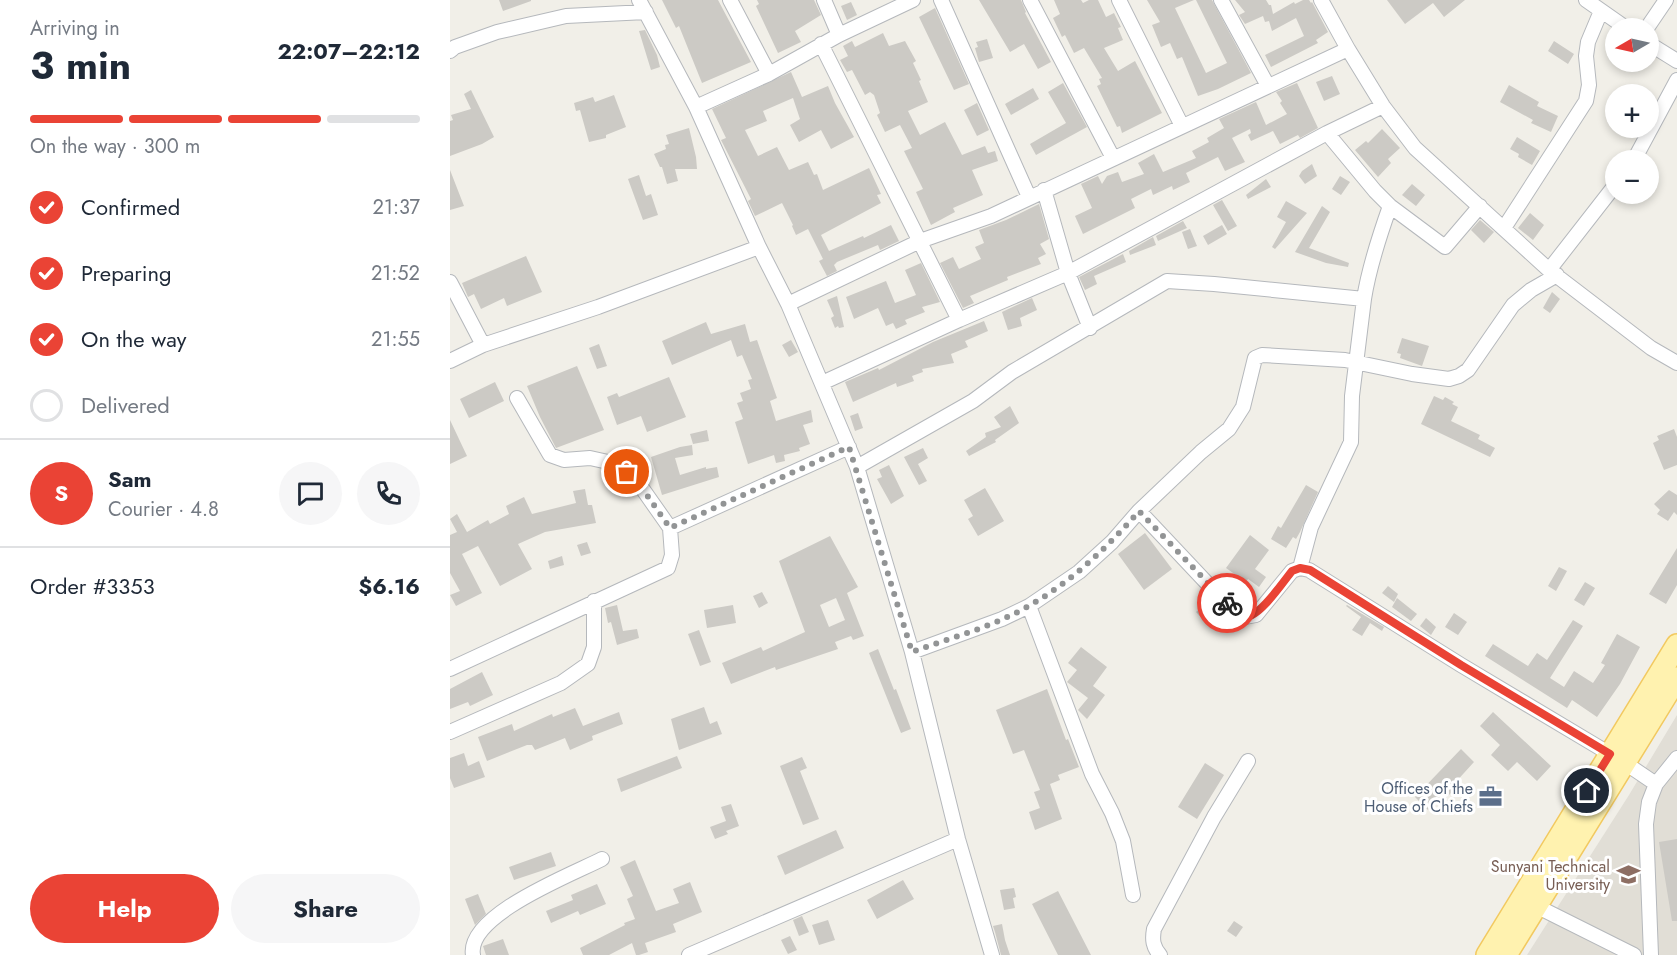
<!DOCTYPE html>
<meta charset="utf-8">
<style>
:root{--surface:#fff;--page:#f6f6f7;--text:#1f2937;--muted:#747a83;--line:#e0e1e3;--accent:#ea4335}
body{margin:0;font-family:Jost,sans-serif;background:var(--page);color:var(--text);height:100vh;display:flex;flex-direction:column;font-size:22px;white-space:nowrap}
*{box-sizing:border-box;margin:0}
p{font-size:20px;color:var(--muted)}
.icon{flex:none;width:33px;height:33px;fill:none;stroke:currentColor;stroke-width:2;stroke-linecap:round;stroke-linejoin:round}
.map{position:relative;flex:1;overflow:hidden}
.drawer{display:flex;flex-direction:column;background:var(--surface);width:450px}
.drawer>*{flex:none}
.needle{width:39px;rotate:261deg}
.fabs{position:absolute;left:1155px;top:18px;display:grid;gap:12px}
.fabs a{display:grid;place-items:center;width:54px;height:54px;border-radius:50%;background:var(--surface);box-shadow:0 3px 9px #0003;font-size:30px}
.pin{position:absolute;display:grid;place-items:center;width:51px;height:51px;color:#fff;margin:-26px;border:3px solid #fff;border-radius:50%;box-shadow:0 2px 6px #0007}
.courier{position:absolute;display:grid;place-items:center;width:60px;height:60px;margin:-30px;border:4px solid #ea4335;border-radius:50%;background:#fff;color:#222;box-shadow:0 2px 8px #0007}
.overview em{font-style:normal;font-weight:700}
.overview div{display:flex;flex-direction:column-reverse}
.overview{display:flex;align-items:center;justify-content:space-between;height:102px;padding:0 30px}
h1{font-size:39px;font-weight:700;line-height:45px}
.bar{display:grid;grid-template-columns:repeat(4,1fr);gap:9px 6px;align-content:center;height:72px;padding:0 30px}
.bar i{height:8px;border-radius:4px;background:var(--line)}
.bar .on{background:var(--accent)}
.bar p{grid-column:span 4}
.line{display:flex;align-items:center;gap:15px;padding:0 30px;border-top:2px solid var(--line)}
.line div{flex:1}
.round{display:grid;place-items:center;flex:none;width:63px;height:63px;border-radius:32px;background:var(--page)}
ol{padding:0 30px;list-style:none}
li{display:flex;align-items:center;gap:18px;height:66px}
li p{margin-inline-start:auto}
li .icon{padding:6px;border-radius:50%;background:var(--accent);color:#fff;stroke-width:4}
li:last-child{color:var(--muted)}
li i{width:33px;height:33px;border:3px solid var(--line);border-radius:50%}
.primary-button{display:flex;gap:12px;margin-top:auto;padding:12px 30px}
.primary-button a{flex:1;height:69px;border-radius:36px;background:var(--accent);color:#fff;font-size:24px;font-weight:700;line-height:69px;text-align:center}
.primary-button a+a{background:var(--page);color:var(--text)}
main{display:flex;flex:1;min-height:0}
.map>svg:first-child{display:block}
.education{fill:#e1ded6}
.building{fill:#cccac5;fill-rule:evenodd}
.lines{fill:none;stroke-linecap:round;stroke-linejoin:round}
.street-casing{stroke:#b5b8bc;stroke-width:16}
.primary-casing{stroke:#f2c960;stroke-width:24}
.street{stroke:#fff;stroke-width:14}
.primary{stroke:#fff2af;stroke-width:21}
.done{stroke:#929495;stroke-width:6;stroke-dasharray:0 10.8}
.route{stroke:#ea4335;stroke-width:8}
.labels{text-anchor:middle;stroke-width:6;stroke-linejoin:round;paint-order:stroke}
.service-label{font-size:16px;fill:#4e5e75;stroke:#fff;text-anchor:end}
.education-label{font-size:16px;fill:#785e54;stroke:#fff;text-anchor:end}
</style>
<main>
<section class="drawer">
<div class="overview"><div><h1>3 min</h1><p>Arriving in</p></div><em>22:07–22:12</em></div>
<div class="bar"><i class="on"></i><i class="on"></i><i class="on"></i><i></i><p>On the way · 300 m</p></div>
<ol>
<li><svg class="icon" aria-label="check" viewBox="0 0 24 24"><path d="M5 12l5 5 9-10"/></svg>Confirmed<p>21:37</p></li>
<li><svg class="icon" aria-label="check" viewBox="0 0 24 24"><path d="M5 12l5 5 9-10"/></svg>Preparing<p>21:52</p></li>
<li><svg class="icon" aria-label="check" viewBox="0 0 24 24"><path d="M5 12l5 5 9-10"/></svg>On the way<p>21:55</p></li>
<li><i></i>Delivered</li>
</ol>
<div class="line" style="height:108px"><b class="round" style="background:var(--accent);color:#fff">S</b><div><b>Sam</b><p>Courier · 4.8</p></div><a class="round"><svg class="icon" aria-label="chat" viewBox="0 0 24 24"><path d="M4 5h16v11H9l-5 4z"/></svg></a><a class="round"><svg class="icon" aria-label="phone" viewBox="0 0 24 24"><path d="M5 4h4l2 5-3 2q2 4 5 5l2-3 5 2v4C11 20 4 13 5 4z"/></svg></a></div>
<div class="line" style="height:78px"><div>Order #3353</div><b>$6.16</b></div>
<div class="primary-button"><a>Help</a><a>Share</a></div>
</section>
<div class="map">
<svg width="1227" height="955" viewBox="0 0 1227 955">
<rect width="100%" height="100%" fill="#f1efe8"/>
<path class="education" d="M1227,715V955H1077L1179,795Z"/>
<path class="building" d="M49,0H81V1L53,11Z
M212,0H268L301,62L252,83L229,26L226,28Z
M307,0H364L371,15L345,31L351,42L328,53L306,6L309,4Z
M529,0H571L576,12L575,13L601,62L588,69L574,44L560,52Z
M604,0H631L633,3L639,0H648L656,17L664,13L671,27L668,28L673,40L654,48L668,71L685,61L712,113L672,133L670,126L667,127L647,86L651,84L649,79L652,78L634,48L624,53L615,35L612,37L603,18L610,14Z
M697,0H744L725,8L756,73L777,63L746,0H762L801,73L768,89L748,96L732,57L727,59L720,43L711,47L702,25L710,22Z
M785,0H816L819,5H821L823,14L844,2L845,4L853,0H859L861,3L862,2L878,32L866,40L868,43L821,67L815,55L854,36L846,18L822,31L819,21L815,22L813,16L795,24L789,15L795,12Z
M937,0H1015L994,17L983,3L955,24Z
M401,2L407,15L397,20L391,6Z
M485,8L519,84L504,90L469,17Z
M195,30L207,55L210,67L201,70L189,31Z
M433,33L439,46L455,41L466,61L463,63L471,80L469,81L478,102L458,111L470,135L495,122L512,155L535,146L538,153L545,151L548,161L522,170L533,195L503,208L505,212L481,225L466,192L473,189L454,151L462,148L450,125L435,132L427,115L430,113L424,95L420,92L415,95L402,70L397,72L390,60L398,56L393,46L402,41L405,47Z
M537,39L543,58L529,62L525,48L528,47L526,42Z
M1104,41L1124,54L1118,64L1098,51Z
M341,72L352,97L378,86L385,103L404,137L381,149L371,130L349,142L340,125L350,119L343,98L313,111L317,121L295,130L308,156L327,147L339,170L358,162L364,175L367,174L373,190L419,168L431,194L427,195L431,203L371,235L379,251L413,236L414,238L441,225L449,241L430,250L428,245L387,262L384,265L387,271L377,276L369,261L373,259L358,229L346,235L342,226L343,225L332,203L305,216L298,201L301,199L271,140L276,138L262,109Z
M882,76L890,94L874,101L866,82Z
M613,83L637,127L586,155L580,144L616,123L598,92Z
M847,83L868,128L850,138L848,135L830,144L823,131L801,141L798,135L801,133L800,129L782,138L795,162L775,171L768,157L736,173L740,182L723,190L722,186L703,195L701,189L681,199L685,208L633,234L625,216L642,208L631,184L648,176L652,184L657,176L668,172L672,182L694,174L688,163L704,154L713,172L746,158L742,151L759,142L757,138L774,128L769,119L806,102L816,125L837,114L830,103L832,101L826,92Z
M1059,85L1089,102L1087,106L1108,116L1101,132L1081,123L1083,120L1050,102Z
M583,88L589,99L561,115L555,104Z
M21,90L44,137L32,144L0,156V121L3,120L1,115L21,109L14,94Z
M164,95L176,127L156,135V138L139,142L130,110L126,111L124,103L143,97L145,102Z
M527,103L539,130L527,136L514,110Z
M239,128L246,157L247,169H225L228,181L217,184L212,167H210L204,154L216,149L215,145L219,144L216,135Z
M932,129L950,148L938,159L941,163L928,177L905,150L916,141L918,143Z
M1067,137L1090,151L1082,165L1068,157L1069,154L1060,149Z
M862,164L867,176L855,184L849,176L852,171Z
M0,170L14,206L0,210Z
M189,175L196,196L201,194L208,215L193,220L178,179Z
M890,176L900,182L891,195L882,189Z
M816,179L821,187L798,199L796,195Z
M962,184L975,195L966,206L952,195Z
M772,200L787,226L778,231L763,205Z
M836,201L857,213L825,249L822,247L836,222L827,217Z
M589,204L599,239L590,244L596,254L588,258L591,264L557,277L558,280L520,296L524,303L513,308L490,263L503,257L509,269L531,259L525,247L534,243L529,230L556,220Z
M872,206L880,212L859,248L899,263L898,267L876,263L845,252Z
M1080,213L1094,225L1083,240L1068,228Z
M1030,220L1044,232L1034,243L1021,230Z
M733,221L737,228L708,241L706,236Z
M772,225L777,234L758,245L753,236Z
M740,229L747,246L738,249L732,232Z
M703,237L706,245L680,255L679,251Z
M673,254L676,262L644,276L647,284L635,290L629,277Z
M76,256L92,292L57,306L54,298L31,309L24,294L18,297L12,283Z
M471,263L490,302L472,307L475,312L455,320L457,324L446,329L443,323L436,326L428,308L404,319L396,297L436,281L445,303L466,295L455,270Z
M1102,292L1110,299L1100,313L1093,308Z
M387,296L394,327L389,328L388,326L385,328L381,318L384,316L377,300Z
M582,298L587,310L570,318L572,326L558,330L552,312Z
M534,321L538,331L515,341L518,347L501,354L504,363L472,369L473,372L462,376L464,381L447,387L446,383L403,402L395,382L428,368L429,370L483,342Z
M256,322L261,334L295,324L300,342L307,340L327,398L320,401L326,421L361,410L363,422L353,425L360,444L349,448L350,451L334,455L335,461L326,463L324,455L298,464L285,422L293,419L287,403L293,401L290,393L301,389L298,380L302,379L292,355L287,357L281,340L222,365L212,341Z
M952,338L979,346L972,366L950,358L951,354L947,353Z
M341,340L348,352L339,357L332,345Z
M149,344L157,366L147,369L139,348Z
M127,366L154,430L106,448L90,417L77,386Z
M219,377L236,417L197,432L191,416L167,425L157,397L167,393L169,397Z
M45,382L54,401L19,418L10,399Z
M984,396L993,400L995,397L1004,402L1002,404L1008,407L1001,421L1030,435L1028,439L1045,448L1040,457L971,424Z
M560,406L569,423L545,440L546,442L519,456L516,451L536,437L535,433L551,427L544,417Z
M408,413L413,428L405,431L400,416Z
M0,420L17,456L0,464Z
M1224,429L1227,437V465L1214,470L1203,443L1209,440L1207,436Z
M257,430L259,441L243,444L240,434Z
M242,445L243,455L225,458L230,475L256,467V469L267,467L269,477L212,495L201,457L230,447Z
M473,448L478,458L468,464L477,481L469,485L454,457Z
M439,465L454,496L441,504L427,479L432,477L429,470Z
M856,485L868,492L850,532L846,539L843,537L836,548L821,539L828,526L831,528Z
M535,488L554,521L528,536L518,519L523,516L514,500Z
M135,489L138,505H142L146,523L95,532L68,544L82,569L50,586L28,546L12,554L32,593L6,606L0,595L10,591L0,573V535L7,532L0,519L7,514L17,532L38,520L40,524L59,514L56,506L74,497L82,514L126,503L123,491Z
M1219,490L1227,495V515L1224,512L1218,521L1207,514L1210,510L1204,504Z
M695,533L722,569L694,590L668,554Z
M800,535L819,550L805,569L816,577L809,587L798,579L796,582L776,568Z
M380,536L408,587L397,593L414,636L403,640L401,636L385,642L388,649L326,670L325,667L281,684L272,663L311,647L313,651L355,632L329,561ZM386,598L395,620L379,627L370,605Z
M137,542L141,553L131,556L127,545Z
M1227,548V585L1216,604L1199,594Z
M112,556L114,565L100,569L98,561Z
M1109,567L1117,571L1106,591L1098,586Z
M1135,582L1145,588L1134,606L1124,600Z
M938,586L948,594L944,602L932,593Z
M312,592L318,603L309,608L303,596Z
M947,598L967,614L961,621L942,607Z
M757,602L770,617L760,627L746,612Z
M167,605L173,631L187,629L189,638L167,645L161,622L158,623L155,608Z
M283,605L286,623L257,628L254,610Z
M897,605L934,627L932,631L920,623L912,636L902,630L911,617L896,606Z
M1004,613L1017,622L1008,635L995,627Z
M976,618L986,627L981,635L970,626Z
M1123,620L1133,626L1100,678L1114,687L1124,671L1143,683L1155,665L1151,663L1167,634L1190,647L1170,684L1147,717L1122,700L1117,708L1035,656L1043,644L1078,666L1087,653L1097,660Z
M249,630L261,662L250,666L238,634Z
M631,647L657,667L643,686L655,695L637,719L628,710L638,698L617,682L627,670L618,663Z
M428,649L444,690L446,689L461,729L451,733L419,653Z
M32,672L43,695L20,706L18,702L0,709V689Z
M597,689L616,740L618,739L629,767L608,775L610,780L600,784L612,819L585,830L579,812L590,808L584,792L590,790L574,750L563,754L546,710Z
M254,707L260,724L267,721L272,734L229,750L221,719Z
M125,708L133,726L169,712L173,724L142,736L143,740L120,750L115,738L85,750L82,745H77L37,761L28,737L62,724L64,731L102,714L103,717Z
M1043,712L1101,766L1087,781L1067,762L1058,771L1041,755L1050,745L1030,726Z
M1011,749L1024,762L1004,784L1007,787L989,805L986,802L978,810L965,797Z
M14,753L18,766L29,761L35,777L4,788L0,778V758Z
M227,756L232,768L171,792L167,779Z
M352,757L357,768L350,771L369,819L353,825L330,766Z
M755,763L774,775L747,819L728,807Z
M281,804L289,826L276,831L278,834L265,839L260,827L276,821L271,807Z
M386,830L394,848L335,875L327,856Z
M1227,839V921H1222L1209,842Z
M101,852L106,866L64,880L59,867Z
M185,860L206,911L229,903L223,889L240,882L252,912L223,924L226,932L195,943L198,952L189,955H186L182,943L159,955H133L130,948L175,925L174,923L185,919L177,899L183,896L170,867Z
M453,880L464,899L427,919L417,900Z
M147,884L156,904L130,915L128,911L101,923L96,911L123,900L121,895Z
M564,888L566,897L563,898L565,908L554,910L550,890Z
M608,891L641,955H608L582,904Z
M28,894L36,914L25,925L15,899Z
M352,916L359,932L349,936L343,920Z
M378,920L385,940L369,945L362,925Z
M784,921L793,927L786,937L777,931Z
M552,924L555,940L560,955H551L545,932L543,926Z
M340,936L347,950L338,954L331,940Z
M53,939L59,955H36L33,946Z"/>
<g class="lines">
<defs>
<path id="street" d="M189,0L246,107L309,247
M280,0L319,74
M374,0L389,35
M491,0L579,197
M580,0L663,158
M669,0L732,126
M771,0L818,86
M1136,0L1176,28
M1197,28L1216,0
M1198,43L1227,61
M371,44L509,320
M898,49L933,106L965,148L1099,270L1201,348L1227,363
M0,51L5,47L47,32L116,16L196,12
M246,107L319,74L389,35L463,0
M877,133L925,191L940,206L995,247L1030,206
M1184,160L1227,80
M594,190L618,273L640,328
M1054,228L1136,101L1139,85L1136,56L1138,42L1151,11
M1099,270L1166,184
M0,282L33,345
M338,304L470,241L541,216L898,49L871,0
M0,361L33,345L148,307L309,247L338,304L407,467L462,652L508,839L542,955
M372,383L509,320L618,273L877,133L933,106
M67,398L100,455L114,460L140,458L167,464L187,481L220,528
M407,467L523,401L562,372L717,281L764,284L914,299C919,267 929,237 940,206
M689,511L787,615L795,617L806,615L842,571L850,568L859,570L1011,665L1160,754
M850,568L861,527L901,442L902,396L914,299
M579,606L642,774L662,813L673,841L683,895
M462,652L552,619L579,606L629,572L662,542L689,511L751,452L779,429L793,407L805,358L812,355L895,360L962,374L999,379L1009,376L1018,370L1063,305L1081,290L1107,275
M0,669L218,568L222,555L220,528L399,447
M0,732L111,683L138,664L144,647V601
M1175,763L1206,784L1227,758
M1086,906L1184,955
M23,955C16,915 123,874 152,859
M239,955L508,839
M710,955C703,947 702,940 704,929L764,817L798,761
M1201,955L1196,824L1199,802L1206,784"/>
<path id="primary" d="M1037,955L1227,645
M1056,955L1227,678"/>
</defs>
<use href="#street" class="street-casing"/>
<use href="#primary" class="primary-casing"/>
<use href="#street" class="street"/>
<use href="#primary" class="primary"/>
</g>
<g class="lines">
<path class="done" d="M177,472L187,481L220,528L399,447L462,652C492,641 524,632 553,619C607,595 651,555 689,511L777,603"/>
<path class="route" d="M777,603C782,609 787,617 795,617C809,618 833,582 842,571L850,568L860,570L1011,665L1160,754L1137,791"/>
</g>
<defs>
<symbol id="office-bare" viewBox="-9 -9 18 18"><path d="M-6-3h4V-5.5h4V-3h4V5H-6ZM-1-4.5V-3h2v-1.5ZM-6 0V1H6V0Z" fill="#5c6f8a" stroke="#fff" stroke-width="2.5" paint-order="stroke"/></symbol>
<symbol id="university-bare" viewBox="-9 -9 18 18"><path d="M0-5L7-2L0 1L-7-2ZM-4 1L0 2.5L4 1V4Q0 6-4 4Z" fill="#8d6e63" stroke="#fff" stroke-width="2.5" paint-order="stroke"/></symbol>
</defs>
<g fill-rule="evenodd">
<use href="#office-bare" x="1024" y="780" width="33" height="33"/>
<use href="#university-bare" x="1162" y="858" width="33" height="33"/>
</g>
<g class="labels">
<g class="service-label">
<text x="1023" y="794">Offices of the<tspan x="1023" dy="18">House of Chiefs</tspan></text>
</g>
<g class="education-label">
<text x="1160" y="872">Sunyani Technical<tspan x="1160" dy="18">University</tspan></text>
</g>
</g>
</svg>
<div class="fabs">
<a><svg class="needle" viewBox="-14 -14 28 28"><path d="M0-13l5 13h-10z" fill="#e53935"/><path d="M0 13l5-13h-10z" fill="#747a83"/></svg></a>
<a>+</a>
<a>−</a>
</div>
<div class="pin" style="left:177px;top:472px;background:#ea580c"><svg class="icon" aria-label="bag" viewBox="0 0 24 24"><path d="M5 8h14l-1 12H6zM9 8a3 3 0 0 1 6 0"/></svg></div>
<div class="pin" style="left:1137px;top:791px;background:#1f2937"><svg class="icon" aria-label="home" viewBox="0 0 24 24"><path d="M3 11l9-7 9 7M6 9v11h12V9"/></svg></div>
<div class="courier" style="left:777px;top:603px"><svg class="icon" aria-label="bike" viewBox="0 0 24 24"><circle cx="6" cy="16" r="4"/><circle cx="18" cy="16" r="4"/><path d="M6 16l4-8h5l3 8M10 8l3 8H6M13 5h3"/></svg></div>
</div>
</main>
